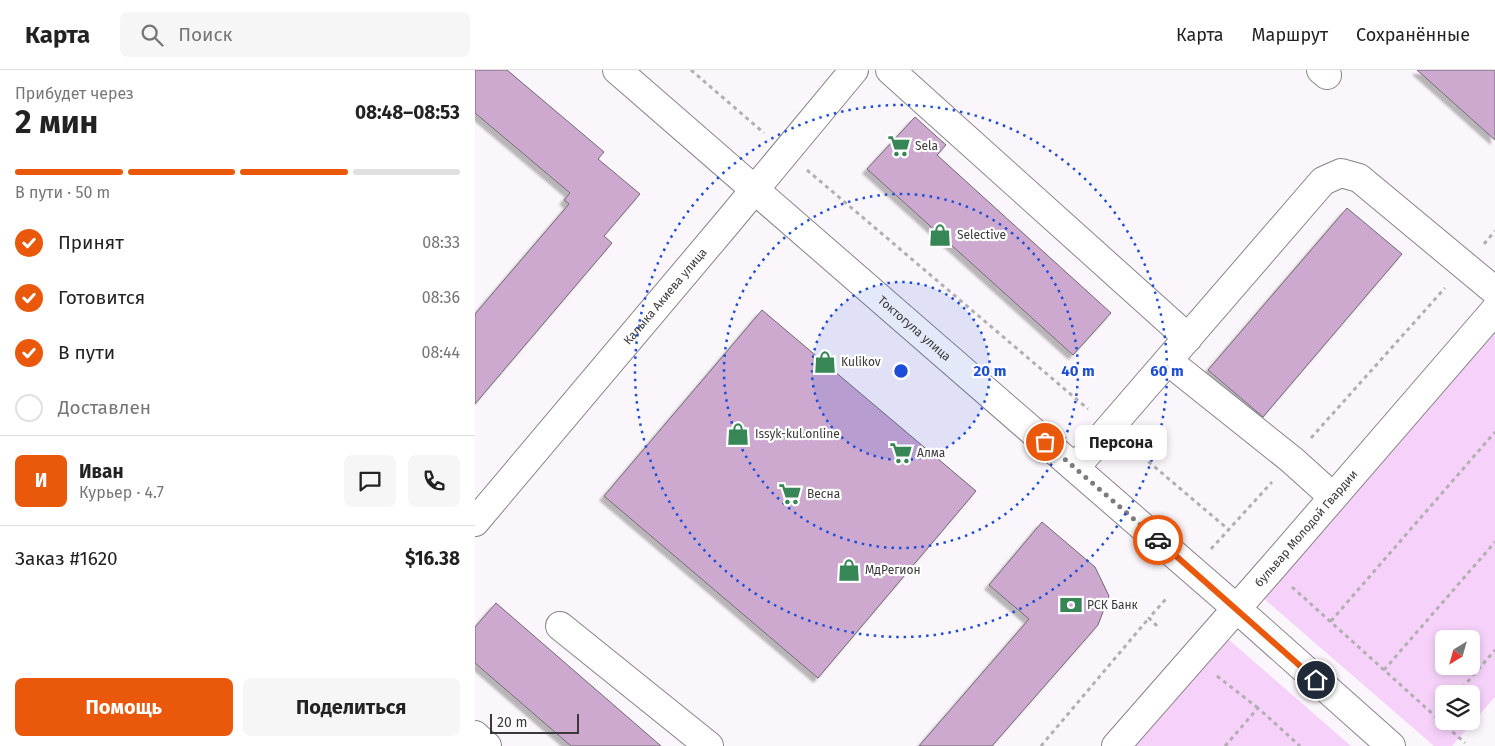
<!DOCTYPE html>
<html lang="ru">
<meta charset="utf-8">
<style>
:root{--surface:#fff;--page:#f6f6f6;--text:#222;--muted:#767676;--line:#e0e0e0;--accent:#ea580c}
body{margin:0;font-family:"Fira Sans",sans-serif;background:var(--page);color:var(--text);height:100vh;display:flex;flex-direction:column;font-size:19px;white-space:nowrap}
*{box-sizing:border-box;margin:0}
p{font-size:16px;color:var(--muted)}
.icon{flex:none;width:28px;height:28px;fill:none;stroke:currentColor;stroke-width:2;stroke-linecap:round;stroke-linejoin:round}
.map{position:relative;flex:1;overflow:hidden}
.side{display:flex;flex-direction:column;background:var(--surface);width:475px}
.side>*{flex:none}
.needle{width:32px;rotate:217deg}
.fabs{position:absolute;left:960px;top:560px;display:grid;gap:10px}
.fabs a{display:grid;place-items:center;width:45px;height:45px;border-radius:8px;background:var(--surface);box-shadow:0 2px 8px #0003;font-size:25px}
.scale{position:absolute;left:15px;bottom:12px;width:89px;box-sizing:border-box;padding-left:5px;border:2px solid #3b393b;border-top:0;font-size:14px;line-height:18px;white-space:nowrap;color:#3b393b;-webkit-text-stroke:4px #fff;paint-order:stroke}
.pin{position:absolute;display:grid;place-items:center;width:42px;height:42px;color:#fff;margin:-21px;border:2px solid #fff;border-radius:50%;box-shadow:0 1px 5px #0007}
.courier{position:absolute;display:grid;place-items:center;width:50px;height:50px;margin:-25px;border:4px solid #ea580c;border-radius:50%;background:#fff;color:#222;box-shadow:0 1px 6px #0007}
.bubble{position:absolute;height:35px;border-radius:8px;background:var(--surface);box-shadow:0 2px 8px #0003;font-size:16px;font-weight:700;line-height:35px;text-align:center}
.summary em{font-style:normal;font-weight:700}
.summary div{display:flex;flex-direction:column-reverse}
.summary{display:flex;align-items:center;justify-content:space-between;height:85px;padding:0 15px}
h1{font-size:32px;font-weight:700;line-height:38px}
.bar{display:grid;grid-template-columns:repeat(4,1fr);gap:8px 5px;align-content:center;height:60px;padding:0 15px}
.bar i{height:6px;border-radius:4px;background:var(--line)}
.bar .on{background:var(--accent)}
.bar p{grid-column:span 4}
.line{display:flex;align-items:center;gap:12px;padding:0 15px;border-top:1px solid var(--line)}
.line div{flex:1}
.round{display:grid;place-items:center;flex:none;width:52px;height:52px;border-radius:8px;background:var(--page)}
ol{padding:0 15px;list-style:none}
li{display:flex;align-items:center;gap:15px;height:55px}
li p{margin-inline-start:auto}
li .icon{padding:5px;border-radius:50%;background:var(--accent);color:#fff;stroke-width:4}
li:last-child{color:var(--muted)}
li i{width:28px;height:28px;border:2px solid var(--line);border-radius:50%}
.cta{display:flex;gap:10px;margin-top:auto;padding:10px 15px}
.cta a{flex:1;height:58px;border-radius:8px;background:var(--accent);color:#fff;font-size:20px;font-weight:700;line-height:58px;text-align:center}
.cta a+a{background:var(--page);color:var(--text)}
header{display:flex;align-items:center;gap:30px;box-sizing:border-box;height:70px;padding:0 25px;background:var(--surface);border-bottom:1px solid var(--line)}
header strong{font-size:24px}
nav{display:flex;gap:28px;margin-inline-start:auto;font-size:18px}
.search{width:350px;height:45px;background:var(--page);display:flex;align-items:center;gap:12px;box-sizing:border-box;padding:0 18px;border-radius:8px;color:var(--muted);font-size:19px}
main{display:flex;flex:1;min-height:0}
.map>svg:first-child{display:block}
.green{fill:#f6d2fa;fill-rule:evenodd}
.building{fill:#cda9d0;stroke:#6f6a6f;filter:url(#shadow)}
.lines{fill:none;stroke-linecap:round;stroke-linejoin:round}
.minor-casing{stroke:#898489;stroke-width:30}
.major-casing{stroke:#898489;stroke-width:30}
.path{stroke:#b2aeb2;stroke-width:3;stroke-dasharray:4 4;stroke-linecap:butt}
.minor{stroke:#fff;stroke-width:28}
.major{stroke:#fff;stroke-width:28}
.done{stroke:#7e7b7e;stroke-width:5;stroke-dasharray:0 9}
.route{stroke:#ea580c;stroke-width:6}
.ring{fill:none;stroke:#1d4ed8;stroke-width:2.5;stroke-dasharray:2.5 5}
.labels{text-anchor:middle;stroke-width:4.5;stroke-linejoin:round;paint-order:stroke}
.poi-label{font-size:12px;fill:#3b393b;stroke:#fff;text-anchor:start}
.street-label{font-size:12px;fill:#3b393b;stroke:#fff}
.centre{fill:#1d4ed8;stroke:#fff;stroke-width:2.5}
.ring-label{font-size:15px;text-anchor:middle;font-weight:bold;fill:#1d4ed8;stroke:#fff;stroke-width:4.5;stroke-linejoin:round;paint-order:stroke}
</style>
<header>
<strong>Карта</strong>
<div class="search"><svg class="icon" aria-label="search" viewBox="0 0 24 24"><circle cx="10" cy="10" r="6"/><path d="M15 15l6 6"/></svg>Поиск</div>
<nav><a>Карта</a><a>Маршрут</a><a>Сохранённые</a></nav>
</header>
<main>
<section class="side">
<div class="summary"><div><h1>2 мин</h1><p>Прибудет через</p></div><em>08:48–08:53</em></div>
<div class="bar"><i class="on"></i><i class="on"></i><i class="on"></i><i></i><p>В пути · 50 m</p></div>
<ol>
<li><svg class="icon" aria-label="check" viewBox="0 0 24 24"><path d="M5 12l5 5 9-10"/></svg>Принят<p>08:33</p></li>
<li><svg class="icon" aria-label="check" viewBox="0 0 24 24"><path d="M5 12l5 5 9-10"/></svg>Готовится<p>08:36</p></li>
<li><svg class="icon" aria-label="check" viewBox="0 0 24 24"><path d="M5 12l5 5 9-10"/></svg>В пути<p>08:44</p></li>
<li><i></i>Доставлен</li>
</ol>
<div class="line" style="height:90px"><b class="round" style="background:var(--accent);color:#fff">И</b><div><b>Иван</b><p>Курьер · 4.7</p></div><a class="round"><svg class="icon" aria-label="chat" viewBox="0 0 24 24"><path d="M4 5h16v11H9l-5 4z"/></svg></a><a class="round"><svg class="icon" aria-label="phone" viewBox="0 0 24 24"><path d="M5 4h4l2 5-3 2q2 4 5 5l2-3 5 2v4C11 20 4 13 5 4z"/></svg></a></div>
<div class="line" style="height:65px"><div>Заказ #1620</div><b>$16.38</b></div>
<div class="cta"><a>Помощь</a><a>Поделиться</a></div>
</section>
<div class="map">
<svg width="1020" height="676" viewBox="0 0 1020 676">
<defs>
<filter id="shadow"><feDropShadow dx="-4.5" dy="4.5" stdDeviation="1" flood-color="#0004"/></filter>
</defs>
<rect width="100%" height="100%" fill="#fbf6fb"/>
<path class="green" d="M1020,260V627L977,676H959L787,527ZM969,569H996V596H969ZM969,624H996V651H969Z
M752,568L876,676H658Z"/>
<path class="building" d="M0,0H32L129,82L123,89L165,124L129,166L137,173L0,334V244L94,134L89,130L95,123L0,43Z
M942,0H1020V70Z
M440,47L471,75L462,85L636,243L598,285L392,99Z
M872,138L927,184L788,347L733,300Z
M287,240L501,421L343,608L129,426Z
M567,452L620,497L634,526L623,555L517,676H444L554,549L514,515Z
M21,533L186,676H96L0,593V557Z"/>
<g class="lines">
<defs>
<g id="minor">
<path d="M415,0L713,268"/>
<path d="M846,0L852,5"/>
<path d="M693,291L817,390L858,427"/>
<path d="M600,398L848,111L866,103L884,108L1020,221"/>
<path id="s1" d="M0,452L252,153L379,0"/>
<path d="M85,556L234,676"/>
<path d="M0,665L12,676"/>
</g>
<g id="major">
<path id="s2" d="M142,0L761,538L916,676"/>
<path id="s3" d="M641,676L797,498L1020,240"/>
</g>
</defs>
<use href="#minor" class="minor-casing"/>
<use href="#major" class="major-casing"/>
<path class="path" d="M216,0L289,63
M332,100L613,339
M1009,174L1020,161
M836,368L970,218
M655,376L754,460
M736,479L797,412
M817,517L990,673
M856,551L1020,362
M682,556L674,548L691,529
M909,600L1020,472
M742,606L783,638
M982,624L1020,580
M962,647L969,639
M566,676L674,548
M750,676L783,638L825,676"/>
<use href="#minor" class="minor"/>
<use href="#major" class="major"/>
</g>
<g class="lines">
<path class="done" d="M570,372L683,470"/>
<path class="route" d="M683,470L841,610"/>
</g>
<circle cx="426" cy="301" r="89" fill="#1d4ed8" fill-opacity=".12"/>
<g class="ring">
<circle cx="426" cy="301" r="89"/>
<circle cx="426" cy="301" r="177"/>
<circle cx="426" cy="301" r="266"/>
</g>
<defs>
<symbol id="supermarket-bare" viewBox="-9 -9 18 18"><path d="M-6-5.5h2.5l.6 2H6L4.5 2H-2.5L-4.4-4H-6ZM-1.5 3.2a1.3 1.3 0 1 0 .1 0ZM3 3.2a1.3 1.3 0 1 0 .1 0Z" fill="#378656" stroke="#fff" stroke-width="2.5" paint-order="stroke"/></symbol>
<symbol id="shop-bare" viewBox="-9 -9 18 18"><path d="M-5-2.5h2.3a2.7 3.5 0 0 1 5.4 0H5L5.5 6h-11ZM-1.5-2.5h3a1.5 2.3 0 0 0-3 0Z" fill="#378656" stroke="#fff" stroke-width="2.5" paint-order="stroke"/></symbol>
<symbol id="bank-bare" viewBox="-9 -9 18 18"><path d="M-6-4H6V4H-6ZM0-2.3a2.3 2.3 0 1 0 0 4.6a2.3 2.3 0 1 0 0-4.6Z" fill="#378656" stroke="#fff" stroke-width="2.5" paint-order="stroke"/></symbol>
</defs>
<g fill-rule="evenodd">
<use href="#supermarket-bare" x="408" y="60" width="32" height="32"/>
<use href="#shop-bare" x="449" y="149" width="32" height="32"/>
<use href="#shop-bare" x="334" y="276" width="32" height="32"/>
<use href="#shop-bare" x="247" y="348" width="32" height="32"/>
<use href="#supermarket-bare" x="410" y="367" width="32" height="32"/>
<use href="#supermarket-bare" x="299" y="408" width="32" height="32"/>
<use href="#shop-bare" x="358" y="484" width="32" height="32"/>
<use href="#bank-bare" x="580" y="519" width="32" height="32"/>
</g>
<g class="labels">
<g class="poi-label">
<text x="440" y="80">Sela</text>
<text x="482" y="169">Selective</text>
<text x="366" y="296">Kulikov</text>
<text x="280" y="368">Issyk-kul.online</text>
<text x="442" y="387">Алма</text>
<text x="332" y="428">Весна</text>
<text x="390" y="504">МдРегион</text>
<text x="612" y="539">РСК Банк</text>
</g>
<g class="street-label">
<text dy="4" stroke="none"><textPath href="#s1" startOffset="295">Калыка Акиева улица</textPath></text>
<text dy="4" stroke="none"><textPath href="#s2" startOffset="394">Токтогула улица</textPath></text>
<text dy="4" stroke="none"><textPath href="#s3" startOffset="289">бульвар Молодой Гвардии</textPath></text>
</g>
</g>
<circle cx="426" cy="301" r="8" class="centre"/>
<g class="ring-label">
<text x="515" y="306">20 m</text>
<text x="603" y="306">40 m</text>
<text x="692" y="306">60 m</text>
</g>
</svg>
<div class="fabs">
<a><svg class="needle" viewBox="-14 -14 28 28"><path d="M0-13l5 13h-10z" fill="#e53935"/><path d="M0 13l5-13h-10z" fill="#767676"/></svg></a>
<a><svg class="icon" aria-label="layers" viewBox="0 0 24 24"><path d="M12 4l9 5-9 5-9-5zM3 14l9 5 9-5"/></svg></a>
</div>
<div class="scale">20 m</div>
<div class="pin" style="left:570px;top:372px;background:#ea580c"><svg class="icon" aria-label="bag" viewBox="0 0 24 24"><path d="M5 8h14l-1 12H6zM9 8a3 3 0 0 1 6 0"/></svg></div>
<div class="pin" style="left:841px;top:610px;background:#1f2937"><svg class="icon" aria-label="home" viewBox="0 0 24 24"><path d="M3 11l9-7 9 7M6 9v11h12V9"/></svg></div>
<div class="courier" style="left:683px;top:470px"><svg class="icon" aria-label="car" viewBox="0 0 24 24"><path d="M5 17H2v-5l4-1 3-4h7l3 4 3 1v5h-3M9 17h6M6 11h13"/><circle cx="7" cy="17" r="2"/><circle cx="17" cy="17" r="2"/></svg></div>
<div class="bubble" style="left:600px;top:355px;width:92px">Персона</div>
</div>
</main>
